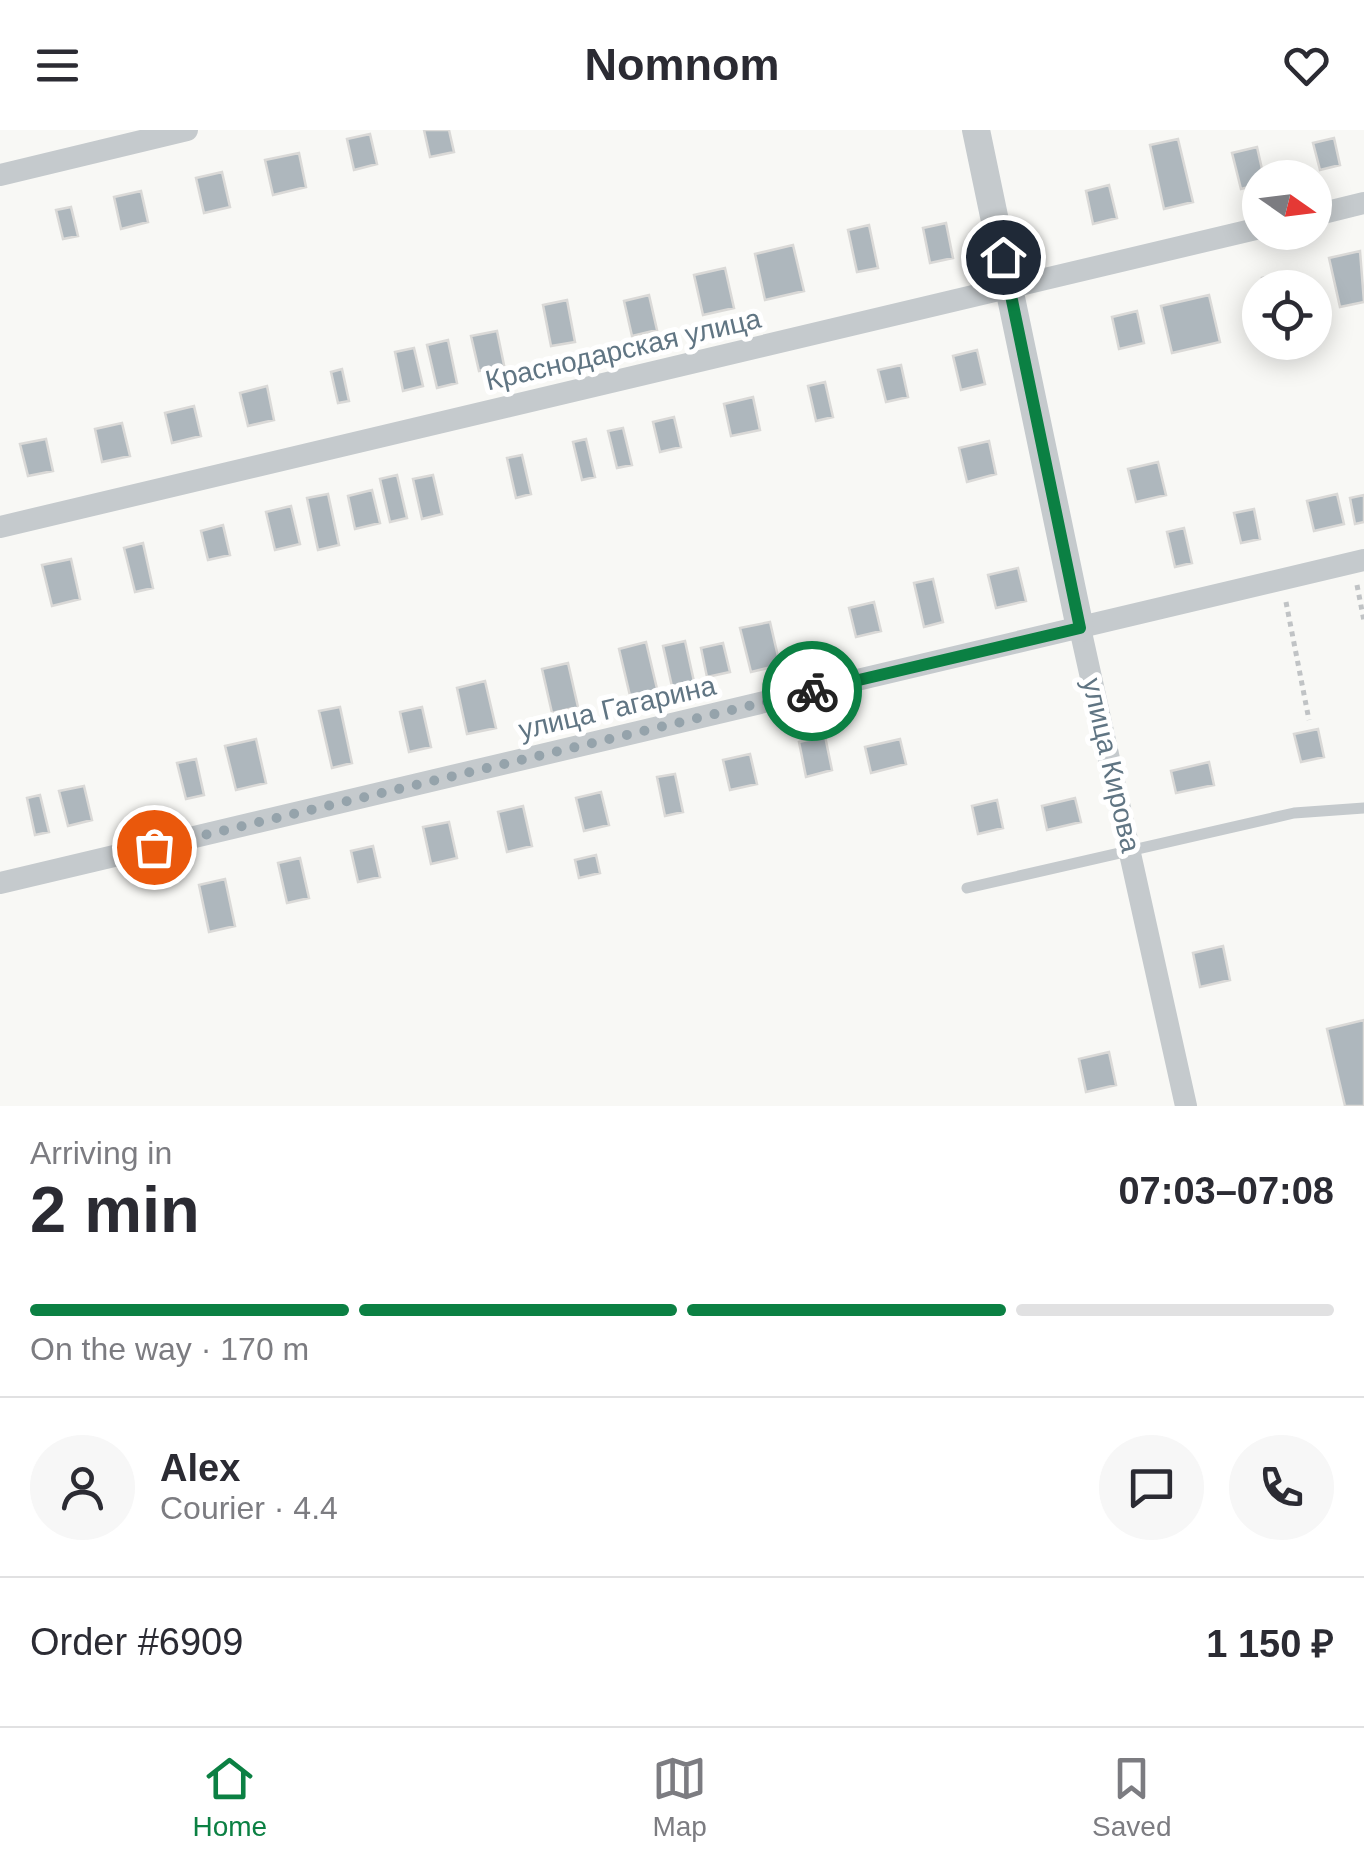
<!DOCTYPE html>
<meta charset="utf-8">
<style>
:root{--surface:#fff;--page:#f7f7f7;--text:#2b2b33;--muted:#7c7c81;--line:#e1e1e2;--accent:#0b8043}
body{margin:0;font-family:Arial,sans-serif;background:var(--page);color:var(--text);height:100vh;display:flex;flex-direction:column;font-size:38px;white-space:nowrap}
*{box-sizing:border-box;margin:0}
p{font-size:32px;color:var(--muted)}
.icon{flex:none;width:55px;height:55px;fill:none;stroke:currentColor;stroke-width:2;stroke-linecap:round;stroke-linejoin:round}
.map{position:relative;height:976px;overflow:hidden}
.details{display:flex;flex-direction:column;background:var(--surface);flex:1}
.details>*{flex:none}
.needle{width:65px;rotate:104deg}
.controls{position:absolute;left:1242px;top:30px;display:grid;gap:20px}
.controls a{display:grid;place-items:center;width:90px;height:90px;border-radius:50%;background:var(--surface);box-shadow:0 5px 25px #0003;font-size:50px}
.pin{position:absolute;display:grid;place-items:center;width:85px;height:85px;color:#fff;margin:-42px;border:5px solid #fff;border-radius:50%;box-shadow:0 2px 10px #0007}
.courier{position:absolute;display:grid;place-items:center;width:100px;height:100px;margin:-50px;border:8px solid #0b8043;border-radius:50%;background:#fff;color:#222;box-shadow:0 2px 12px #0007}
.headline em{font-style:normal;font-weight:600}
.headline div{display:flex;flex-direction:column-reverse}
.headline{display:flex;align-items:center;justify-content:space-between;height:170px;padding:0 30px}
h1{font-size:65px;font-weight:600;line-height:75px}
.bar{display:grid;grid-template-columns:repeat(4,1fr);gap:15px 10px;align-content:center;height:120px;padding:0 30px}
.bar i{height:12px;border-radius:8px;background:var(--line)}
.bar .on{background:var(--accent)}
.bar p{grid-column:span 4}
.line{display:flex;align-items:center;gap:25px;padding:0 30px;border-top:2px solid var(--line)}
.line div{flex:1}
.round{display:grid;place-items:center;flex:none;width:105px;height:105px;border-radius:52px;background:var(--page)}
header{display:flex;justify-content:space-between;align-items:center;height:130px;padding:0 30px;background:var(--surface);font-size:45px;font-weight:600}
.dock{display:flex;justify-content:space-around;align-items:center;height:140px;border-top:2px solid var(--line);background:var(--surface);font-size:28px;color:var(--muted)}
.dock a{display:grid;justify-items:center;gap:5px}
.dock .on{color:var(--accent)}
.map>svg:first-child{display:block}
.building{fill:#aeb7bd;stroke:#dad9d7;stroke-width:2.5}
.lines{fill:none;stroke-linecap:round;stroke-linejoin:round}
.path{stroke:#c0c3c5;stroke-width:5;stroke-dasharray:5 5;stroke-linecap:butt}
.service{stroke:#c5cacd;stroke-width:11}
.minor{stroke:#c5cacd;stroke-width:22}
.tertiary{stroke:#c5cacd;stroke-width:28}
.done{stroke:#95a3ab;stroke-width:10;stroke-dasharray:0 18}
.route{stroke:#0b8043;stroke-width:12}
.labels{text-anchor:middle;stroke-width:10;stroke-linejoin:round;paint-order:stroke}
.street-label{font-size:28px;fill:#607583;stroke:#fff}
</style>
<header><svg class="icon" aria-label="menu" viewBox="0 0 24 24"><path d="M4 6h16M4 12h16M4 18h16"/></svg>Nomnom<svg class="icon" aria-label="heart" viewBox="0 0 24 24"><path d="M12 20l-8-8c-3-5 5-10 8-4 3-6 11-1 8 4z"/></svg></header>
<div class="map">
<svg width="1364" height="976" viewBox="0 0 1364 976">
<rect width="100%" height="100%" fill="#f8f8f5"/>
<path class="building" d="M424,0H449L454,22L430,27Z
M370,4L377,34L354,40L347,9Z
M1334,8L1340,35L1320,40L1313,13Z
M1178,9L1193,72L1164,79L1150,15Z
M1257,17L1264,48H1260V54L1241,59L1232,23Z
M299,23L306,57L273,65L265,30Z
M222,42L230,77L204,83L196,48Z
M1109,55L1117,88L1093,94L1086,61Z
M141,61L148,92L121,99L114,67Z
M71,77L78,106L63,109L56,80Z
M946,93L953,128L930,133L923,98Z
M869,95L878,138L857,142L848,100Z
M793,115L804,161L765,170L755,124Z
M1360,121L1364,172L1340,177L1329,128Z
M725,138L734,178L703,185L694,145Z
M1283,143L1287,158H1265L1262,148Z
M649,165L657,200L632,206L624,171Z
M1209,165L1220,212L1172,223L1161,176Z
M567,170L575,212L551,216L543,175Z
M1137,181L1144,213L1119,219L1112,187Z
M497,201L504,235L479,241L471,206Z
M448,210L457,253L437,258L427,215Z
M414,218L423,256L403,261L395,222Z
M977,220L985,254L961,260L953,226Z
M901,235L908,267L886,272L878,240Z
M342,239L349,271L338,273L331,242Z
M825,252L833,287L816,291L808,256Z
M267,256L274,290L248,296L240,263Z
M753,267L760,300L731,306L724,274Z
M194,276L201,306L172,313L165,283Z
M674,287L681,317L660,322L653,292Z
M122,293L130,326L102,332L95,299Z
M623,298L632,335L617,338L608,301Z
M46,309L53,341L28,346L20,314Z
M586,309L595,347L582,350L573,312Z
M989,311L996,344L967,352L959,318Z
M522,325L531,364L516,368L507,328Z
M1158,332L1166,365L1136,372L1128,339Z
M397,345L407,388L390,392L380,349Z
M433,345L442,384L422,389L413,349Z
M372,360L380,393L355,399L348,366Z
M328,364L339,415L318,420L307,368Z
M1337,364L1344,394L1314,401L1307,371Z
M1364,365V392L1355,394L1350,368Z
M291,376L300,414L275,420L266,382Z
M1254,379L1260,409L1241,413L1234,383Z
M223,395L230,425L208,430L201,401Z
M1184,398L1192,433L1175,437L1167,402Z
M143,413L153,458L135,462L124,418Z
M71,429L80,469L52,476L42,435Z
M1018,438L1026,471L996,478L988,445Z
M933,449L943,492L924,497L914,453Z
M874,472L881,501L856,507L849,478Z
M770,492L780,535L751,542L740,498Z
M685,511L695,556L673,561L663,516Z
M646,512L658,563L631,570L619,519Z
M723,513L730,542L707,547L701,518Z
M568,533L578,577L552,583L542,539Z
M485,551L496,598L467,604L457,558Z
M340,577L352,633L332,638L319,581Z
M422,577L431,617L409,622L400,582Z
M1318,599L1324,627L1301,632L1294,604Z
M825,606L832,640L806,647L799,612Z
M256,609L266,653L236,660L225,616Z
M900,609L906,634L871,643L865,617Z
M750,624L757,654L730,660L723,630Z
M196,629L204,665L186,669L177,633Z
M1209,632L1214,655L1176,663L1171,641Z
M675,644L683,682L665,686L657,647Z
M84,656L92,690L68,696L59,661Z
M601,662L609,695L584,701L576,668Z
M40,665L49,702L35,705L27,668Z
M1075,668L1081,692L1047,700L1042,676Z
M997,670L1003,698L978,704L972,676Z
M523,676L532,716L507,722L498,682Z
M449,692L457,728L431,734L423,697Z
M373,716L380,747L358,752L351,721Z
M596,725L600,743L579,748L575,730Z
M300,728L309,768L287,773L278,733Z
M225,749L235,796L209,802L199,755Z
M1223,816L1230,850L1200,857L1193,823Z
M1364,890V976H1345L1327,899Z
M1109,922L1116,955L1086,962L1079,929Z"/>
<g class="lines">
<path class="path" d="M1357,455L1364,491
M1286,472L1309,590"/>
<path class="service" d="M967,758L1294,683L1364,678"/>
<path class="minor" d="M0,45L187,0
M1315,85L1364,73
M0,397L1260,98
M1080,498L1186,976
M0,753L1364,430"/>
<path class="tertiary" d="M976,0L1080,498"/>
</g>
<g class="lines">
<path class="done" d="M154,717L812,561"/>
<path class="route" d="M812,561L1080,498L1003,127"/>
</g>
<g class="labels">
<g class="street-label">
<text transform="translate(623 219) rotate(-13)" y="10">Краснодарская улица</text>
<text transform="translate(617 577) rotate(-13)" y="10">улица Гагарина</text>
<text transform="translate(1112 635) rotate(77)" y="10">улица Кирова</text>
</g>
</g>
</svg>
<div class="controls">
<a><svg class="needle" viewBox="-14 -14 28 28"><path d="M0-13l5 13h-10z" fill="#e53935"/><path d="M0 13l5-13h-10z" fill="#7c7c81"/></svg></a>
<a><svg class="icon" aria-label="locate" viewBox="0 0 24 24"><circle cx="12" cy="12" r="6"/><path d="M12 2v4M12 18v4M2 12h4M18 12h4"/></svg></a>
</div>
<div class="pin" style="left:154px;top:717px;background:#ea580c"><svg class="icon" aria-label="bag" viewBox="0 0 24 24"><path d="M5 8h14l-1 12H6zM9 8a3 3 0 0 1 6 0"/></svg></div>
<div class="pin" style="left:1003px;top:127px;background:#1f2937"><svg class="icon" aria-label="home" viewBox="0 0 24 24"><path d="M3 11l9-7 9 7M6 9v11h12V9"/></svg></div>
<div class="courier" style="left:812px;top:561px"><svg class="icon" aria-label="bike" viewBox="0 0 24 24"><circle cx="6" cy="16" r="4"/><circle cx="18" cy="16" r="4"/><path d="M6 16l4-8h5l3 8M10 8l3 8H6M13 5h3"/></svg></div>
</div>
<section class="details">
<div class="headline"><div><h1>2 min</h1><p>Arriving in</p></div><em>07:03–07:08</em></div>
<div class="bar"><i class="on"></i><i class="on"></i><i class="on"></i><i></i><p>On the way · 170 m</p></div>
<div class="line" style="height:180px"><a class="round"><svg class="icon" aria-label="person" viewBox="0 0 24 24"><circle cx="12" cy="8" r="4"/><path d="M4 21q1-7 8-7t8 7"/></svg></a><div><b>Alex</b><p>Courier · 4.4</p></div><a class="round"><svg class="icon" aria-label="chat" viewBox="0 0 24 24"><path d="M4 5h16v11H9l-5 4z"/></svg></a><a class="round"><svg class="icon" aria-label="phone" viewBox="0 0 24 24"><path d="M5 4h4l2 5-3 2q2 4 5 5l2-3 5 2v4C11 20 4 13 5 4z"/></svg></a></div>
<div class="line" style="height:130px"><div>Order #6909</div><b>1 150 ₽</b></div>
</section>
<nav class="dock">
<a class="on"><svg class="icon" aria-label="home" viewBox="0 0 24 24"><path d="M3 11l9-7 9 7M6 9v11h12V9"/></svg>Home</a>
<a><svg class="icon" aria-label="map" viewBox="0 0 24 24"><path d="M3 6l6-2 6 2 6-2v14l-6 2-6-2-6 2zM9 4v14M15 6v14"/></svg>Map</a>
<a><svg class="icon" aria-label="saved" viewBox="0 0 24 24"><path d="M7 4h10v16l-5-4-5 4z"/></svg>Saved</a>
</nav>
